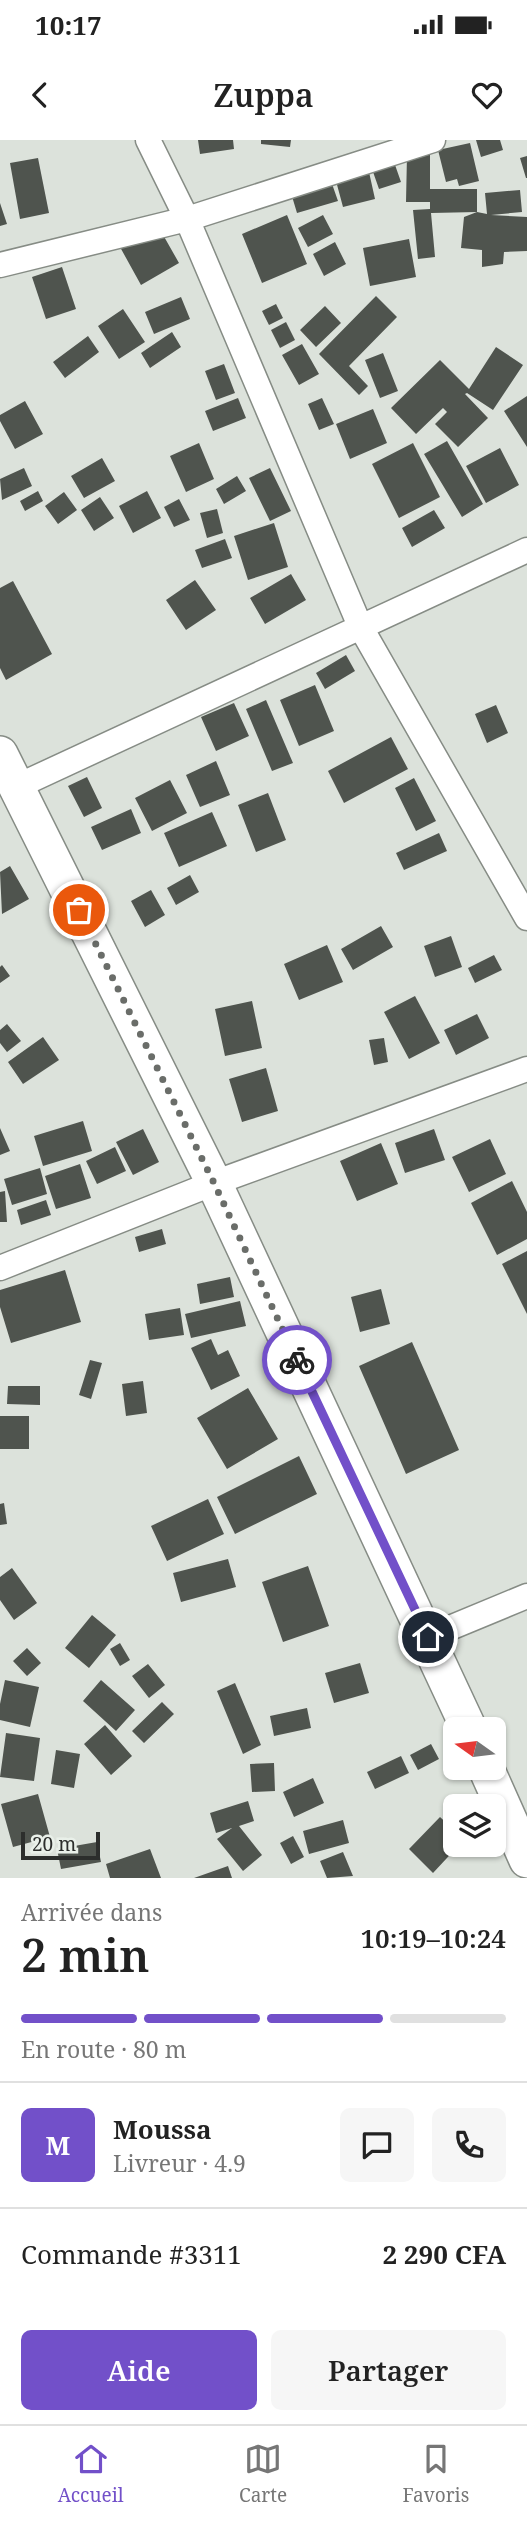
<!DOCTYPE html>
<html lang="fr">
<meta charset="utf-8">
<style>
:root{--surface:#fff;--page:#f6f6f6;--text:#222;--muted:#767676;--line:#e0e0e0;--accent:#7250c9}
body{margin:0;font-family:"Noto Serif",serif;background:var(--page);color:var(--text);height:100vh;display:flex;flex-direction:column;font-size:26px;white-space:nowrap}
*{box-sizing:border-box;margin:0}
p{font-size:23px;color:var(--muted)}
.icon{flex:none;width:38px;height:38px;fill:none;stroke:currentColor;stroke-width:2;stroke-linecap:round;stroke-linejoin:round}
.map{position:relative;height:1738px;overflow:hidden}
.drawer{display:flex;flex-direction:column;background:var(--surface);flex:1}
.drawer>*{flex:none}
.needle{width:46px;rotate:284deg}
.fabs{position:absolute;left:443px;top:1577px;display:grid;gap:14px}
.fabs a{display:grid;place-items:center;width:63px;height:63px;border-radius:10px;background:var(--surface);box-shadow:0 2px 5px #0004;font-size:35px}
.scale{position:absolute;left:21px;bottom:18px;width:79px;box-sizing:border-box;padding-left:7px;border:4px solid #2c2e2c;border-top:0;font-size:19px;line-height:24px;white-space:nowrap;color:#2c2e2c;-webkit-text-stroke:5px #e9f0e9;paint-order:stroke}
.pin{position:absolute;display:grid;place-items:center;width:60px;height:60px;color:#fff;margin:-30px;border:4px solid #fff;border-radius:50%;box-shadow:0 2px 7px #0007}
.courier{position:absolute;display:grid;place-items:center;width:70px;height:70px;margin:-35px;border:5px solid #7250c9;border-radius:50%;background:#fff;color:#222;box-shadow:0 2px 9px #0007}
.overview em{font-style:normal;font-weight:600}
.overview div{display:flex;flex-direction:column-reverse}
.overview{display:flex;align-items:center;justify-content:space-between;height:119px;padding:0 21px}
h1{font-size:46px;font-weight:600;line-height:52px}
.bar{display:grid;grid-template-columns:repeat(4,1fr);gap:10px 7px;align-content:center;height:84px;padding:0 21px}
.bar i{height:9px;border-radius:5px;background:var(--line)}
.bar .selected{background:var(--accent)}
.bar p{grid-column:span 4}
.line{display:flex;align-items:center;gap:18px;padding:0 21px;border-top:2px solid var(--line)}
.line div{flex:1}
.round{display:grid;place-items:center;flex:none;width:74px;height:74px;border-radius:10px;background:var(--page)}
.action{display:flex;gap:14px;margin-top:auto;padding:14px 21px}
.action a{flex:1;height:80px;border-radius:10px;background:var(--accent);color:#fff;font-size:28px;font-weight:600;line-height:80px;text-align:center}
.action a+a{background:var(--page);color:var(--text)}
.status{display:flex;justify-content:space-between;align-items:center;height:49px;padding:0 35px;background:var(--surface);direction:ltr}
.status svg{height:19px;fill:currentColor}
header{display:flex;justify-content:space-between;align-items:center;height:91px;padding:0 21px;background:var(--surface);font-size:32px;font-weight:600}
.tab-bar{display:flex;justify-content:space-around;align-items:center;height:98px;border-top:2px solid var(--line);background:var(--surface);font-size:19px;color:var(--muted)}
.tab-bar a{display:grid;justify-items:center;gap:4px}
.tab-bar .selected{color:var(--accent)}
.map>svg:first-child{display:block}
.building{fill:#4f544e}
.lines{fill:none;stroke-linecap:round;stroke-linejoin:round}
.street-casing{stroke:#868c85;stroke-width:27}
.secondary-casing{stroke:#868c85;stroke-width:38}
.street{stroke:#fff;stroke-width:24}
.secondary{stroke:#fff;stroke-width:35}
.done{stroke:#6a6d69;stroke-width:7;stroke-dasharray:0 12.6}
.route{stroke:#7250c9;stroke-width:9}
</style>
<div class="status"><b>10:17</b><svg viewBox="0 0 49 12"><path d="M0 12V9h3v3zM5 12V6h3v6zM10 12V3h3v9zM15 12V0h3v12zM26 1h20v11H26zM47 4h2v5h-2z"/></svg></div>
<header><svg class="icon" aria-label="back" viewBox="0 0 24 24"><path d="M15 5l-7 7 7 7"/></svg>Zuppa<svg class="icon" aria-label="heart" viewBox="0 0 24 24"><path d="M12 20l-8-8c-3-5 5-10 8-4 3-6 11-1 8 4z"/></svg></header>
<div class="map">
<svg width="527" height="1738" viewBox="0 0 527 1738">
<rect width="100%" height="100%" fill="#dce2db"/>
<path class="building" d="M198,0H233L234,9L200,14Z
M261,0H291L290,7L261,4Z
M476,0H500L503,10L481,17Z
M470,3L479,41L459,46L457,39L446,42L438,10Z
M407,15H430V49H477V72L431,73L435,117L418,119L413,70L430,69V62H406Z
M527,16V38H526L520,18Z
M38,18L49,73L20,79L10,23Z
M394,22L401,42L379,49L372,29Z
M369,32L375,59L343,67L336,41Z
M331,41L338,61L297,73L291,53Z
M520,50L522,72L491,75L527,77V111L504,112L503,124L482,127V110L461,108L464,77L477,72L487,74L485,53Z
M0,63L7,84L0,86Z
M287,75L307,124L262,143L242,94Z
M323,75L333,94L308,107L298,88Z
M158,86L179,123L141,145L120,107Z
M409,99L416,137L370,146L363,108Z
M335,102L346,124L324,136L313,114Z
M62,127L76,169L46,179L32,137Z
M376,156L397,177L349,226L368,246L359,255L319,214Z
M181,157L190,179L154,194L145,172Z
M276,164L283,178L269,185L262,171Z
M325,166L341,183L316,207L300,190Z
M123,169L145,202L119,219L98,186Z
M286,182L295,200L280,208L271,190Z
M172,192L181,207L150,228L141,213Z
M88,196L99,212L65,238L53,222Z
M302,204L319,234L299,245L282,215Z
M496,207L523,225L493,270L467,253L465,254L488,278L458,307L435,284L447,272L443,268L416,294L391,268L440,220L469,249Z
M383,213L398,251L380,258L365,220Z
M224,224L235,253L216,260L205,231Z
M527,256V307L504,271Z
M238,258L246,278L213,291L205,271Z
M322,258L334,284L319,290L308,264Z
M25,261L43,294L15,309L0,281V275Z
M373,269L387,303L350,319L336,284Z
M447,301L483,364L462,377L424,314Z
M199,303L214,339L186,352L170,316Z
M413,303L440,357L399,378L372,324Z
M500,308L519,345L486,363L466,326Z
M102,318L115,341L84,358L71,336Z
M24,328L32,346L2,360L0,339Z
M270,328L291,371L270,381L249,338Z
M237,336L246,351L224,364L216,349Z
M38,351L43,361L25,371L20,361Z
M147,351L161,378L133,393L119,366Z
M64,352L77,370L58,384L45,366Z
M100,357L114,378L94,391L81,370Z
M179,359L190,380L174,387L164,367Z
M217,369L223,393L207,398L200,373Z
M434,370L445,388L412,407L402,388Z
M274,383L288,427L248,440L234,396Z
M225,399L232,418L202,428L195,410Z
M291,434L306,460L265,484L250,458Z
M195,440L216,470L186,490L166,460Z
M13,441L52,514L6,540L0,528V448Z
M346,515L355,531L325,549L316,533Z
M315,545L334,591L299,606L280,560Z
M266,560L293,623L272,631L246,569Z
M234,563L249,596L216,611L201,577Z
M496,565L508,593L487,603L475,574Z
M391,597L408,629L344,663L328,631Z
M216,621L230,655L200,667L186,635Z
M87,637L102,668L84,677L68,646Z
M414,638L436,681L416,691L395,648Z
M170,640L187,673L152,691L135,658Z
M268,653L286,700L256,712L238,665Z
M131,669L141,693L102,710L91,687Z
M212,672L227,706L179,727L164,693Z
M439,693L447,711L404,730L396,713Z
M10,726L29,759L2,774L0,732Z
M190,735L199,752L176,765L167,748Z
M151,750L165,775L145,787L131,761Z
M381,786L393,807L353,830L341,809Z
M451,796L462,827L435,837L424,806Z
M327,805L343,842L299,860L284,824Z
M494,815L502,830L475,843L468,828Z
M2,825L10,836L0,843V827Z
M415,856L440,903L409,919L384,872Z
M252,861L262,908L225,916L215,869Z
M477,874L489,898L456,915L444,890Z
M7,884L21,901L7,912L0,903V890Z
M43,897L59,920L23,944L8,922Z
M384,898L388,922L374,925L369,900Z
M266,928L278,971L242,982L229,939Z
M83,981L92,1011L43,1026L34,996Z
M0,988L10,1011L0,1015Z
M143,989L159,1022L133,1035L116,1002Z
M434,989L445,1020L405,1033L395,1003Z
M490,999L506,1034L469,1052L452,1017Z
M381,1003L398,1044L357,1061L340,1021Z
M115,1007L126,1031L97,1044L86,1021Z
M80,1024L91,1058L56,1069L45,1036Z
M40,1028L47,1054L12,1065L4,1039Z
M512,1041L527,1072V1099L497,1115L471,1063Z
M5,1051L7,1082H0V1052Z
M46,1060L51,1075L21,1085L17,1070Z
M162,1089L166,1104L139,1112L135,1097Z
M527,1111V1174L502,1124Z
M65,1130L81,1182L11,1203L0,1167V1150Z
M230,1137L234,1157L200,1164L197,1144Z
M381,1149L390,1184L360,1192L351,1157Z
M240,1161L246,1186L191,1198L185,1174Z
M180,1168L184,1195L149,1200L145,1174Z
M211,1199L218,1215L228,1210L240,1236L211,1250L191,1208Z
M412,1202L459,1310L406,1334L359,1226Z
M90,1220L102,1223L91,1259L79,1255Z
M143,1241L147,1273L126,1276L122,1244Z
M8,1246H40V1265L7,1264Z
M248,1248L278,1299L227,1329L197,1278Z
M0,1276H29V1309H0Z
M299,1316L317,1354L235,1394L217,1357Z
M208,1359L224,1394L167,1421L151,1386Z
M4,1363L7,1384L0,1385V1364Z
M228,1419L236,1447L181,1462L173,1433Z
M308,1426L329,1486L283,1502L262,1442Z
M12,1428L37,1463L14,1480L0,1460V1437Z
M92,1475L116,1495L89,1528L65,1508Z
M120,1503L130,1520L120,1526L110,1509Z
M27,1508L41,1523L27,1536L13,1521Z
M360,1523L369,1553L334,1563L325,1533Z
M148,1524L165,1545L149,1558L132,1536Z
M5,1540L39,1547L30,1587L0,1580V1564Z
M101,1540L135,1570L116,1591L83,1561Z
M235,1543L261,1605L243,1614L217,1551Z
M162,1562L174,1574L144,1603L132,1591Z
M307,1568L311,1588L274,1596L270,1576Z
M105,1585L132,1616L111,1635L84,1604Z
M6,1593L40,1598L34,1641L0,1637Z
M431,1604L439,1619L418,1630L410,1615Z
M56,1610L80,1614L74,1648L51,1644Z
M401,1616L409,1633L375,1649L367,1632Z
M274,1623L275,1651L252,1652L250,1624Z
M313,1638L324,1663L294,1677L283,1652Z
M38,1654L50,1697L13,1707L1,1664Z
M248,1661L254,1681L239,1686L262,1715L243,1731L217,1699L232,1688L216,1693L210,1673Z
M440,1677L455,1691V1704H460L433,1733L409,1709Z
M343,1680L349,1703L309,1714L303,1691Z
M293,1696L304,1717L291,1724L280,1703Z
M97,1702L101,1722L61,1729L57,1709Z
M150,1709L161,1738H110L106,1724Z
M343,1712L353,1736L327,1738L320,1721Z
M228,1726L232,1738H194Z"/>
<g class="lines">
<defs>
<path id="street" d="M148,0L187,79L360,486L527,778
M0,125L187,79L433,0
M18,646L527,410
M0,1128L214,1043L527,929
M428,1497L527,1456"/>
<path id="secondary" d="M0,614L214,1043L469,1589
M486,1628L527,1720"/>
</defs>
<use href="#street" class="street-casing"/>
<use href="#secondary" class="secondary-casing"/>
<use href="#street" class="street"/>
<use href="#secondary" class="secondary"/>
</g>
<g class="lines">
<path class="done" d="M79,770L214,1043L297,1220"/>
<path class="route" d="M297,1220L428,1497"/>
</g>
</svg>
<div class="fabs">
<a><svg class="needle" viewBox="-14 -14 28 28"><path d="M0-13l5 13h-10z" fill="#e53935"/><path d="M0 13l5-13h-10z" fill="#767676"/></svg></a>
<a><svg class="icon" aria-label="layers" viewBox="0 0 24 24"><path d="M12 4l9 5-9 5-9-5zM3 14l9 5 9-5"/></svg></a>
</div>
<div class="scale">20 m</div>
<div class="pin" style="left:79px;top:770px;background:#ea580c"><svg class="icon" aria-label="bag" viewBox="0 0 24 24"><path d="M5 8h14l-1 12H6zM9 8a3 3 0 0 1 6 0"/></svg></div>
<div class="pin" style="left:428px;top:1497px;background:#1f2937"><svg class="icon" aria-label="home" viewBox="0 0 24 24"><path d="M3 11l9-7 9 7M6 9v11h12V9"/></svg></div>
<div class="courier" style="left:297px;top:1220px"><svg class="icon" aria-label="bike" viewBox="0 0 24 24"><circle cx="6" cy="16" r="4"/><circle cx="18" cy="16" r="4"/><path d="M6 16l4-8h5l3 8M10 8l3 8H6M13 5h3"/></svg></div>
</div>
<section class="drawer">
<div class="overview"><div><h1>2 min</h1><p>Arrivée dans</p></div><em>10:19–10:24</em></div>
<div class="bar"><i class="selected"></i><i class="selected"></i><i class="selected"></i><i></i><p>En route · 80 m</p></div>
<div class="line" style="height:126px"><b class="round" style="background:var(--accent);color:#fff">M</b><div><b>Moussa</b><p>Livreur · 4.9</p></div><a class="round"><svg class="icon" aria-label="chat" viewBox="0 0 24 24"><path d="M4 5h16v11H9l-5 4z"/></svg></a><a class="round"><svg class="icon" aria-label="phone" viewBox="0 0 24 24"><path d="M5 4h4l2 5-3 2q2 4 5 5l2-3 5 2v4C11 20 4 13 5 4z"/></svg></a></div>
<div class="line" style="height:91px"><div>Commande #3311</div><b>2 290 CFA</b></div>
<div class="action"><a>Aide</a><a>Partager</a></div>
</section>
<nav class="tab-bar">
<a class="selected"><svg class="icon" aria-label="home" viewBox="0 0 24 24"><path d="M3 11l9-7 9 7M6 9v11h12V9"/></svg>Accueil</a>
<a><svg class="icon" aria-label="map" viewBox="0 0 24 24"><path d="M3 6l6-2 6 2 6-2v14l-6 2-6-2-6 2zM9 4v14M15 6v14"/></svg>Carte</a>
<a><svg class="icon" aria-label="saved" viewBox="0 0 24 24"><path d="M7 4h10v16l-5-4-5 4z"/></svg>Favoris</a>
</nav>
